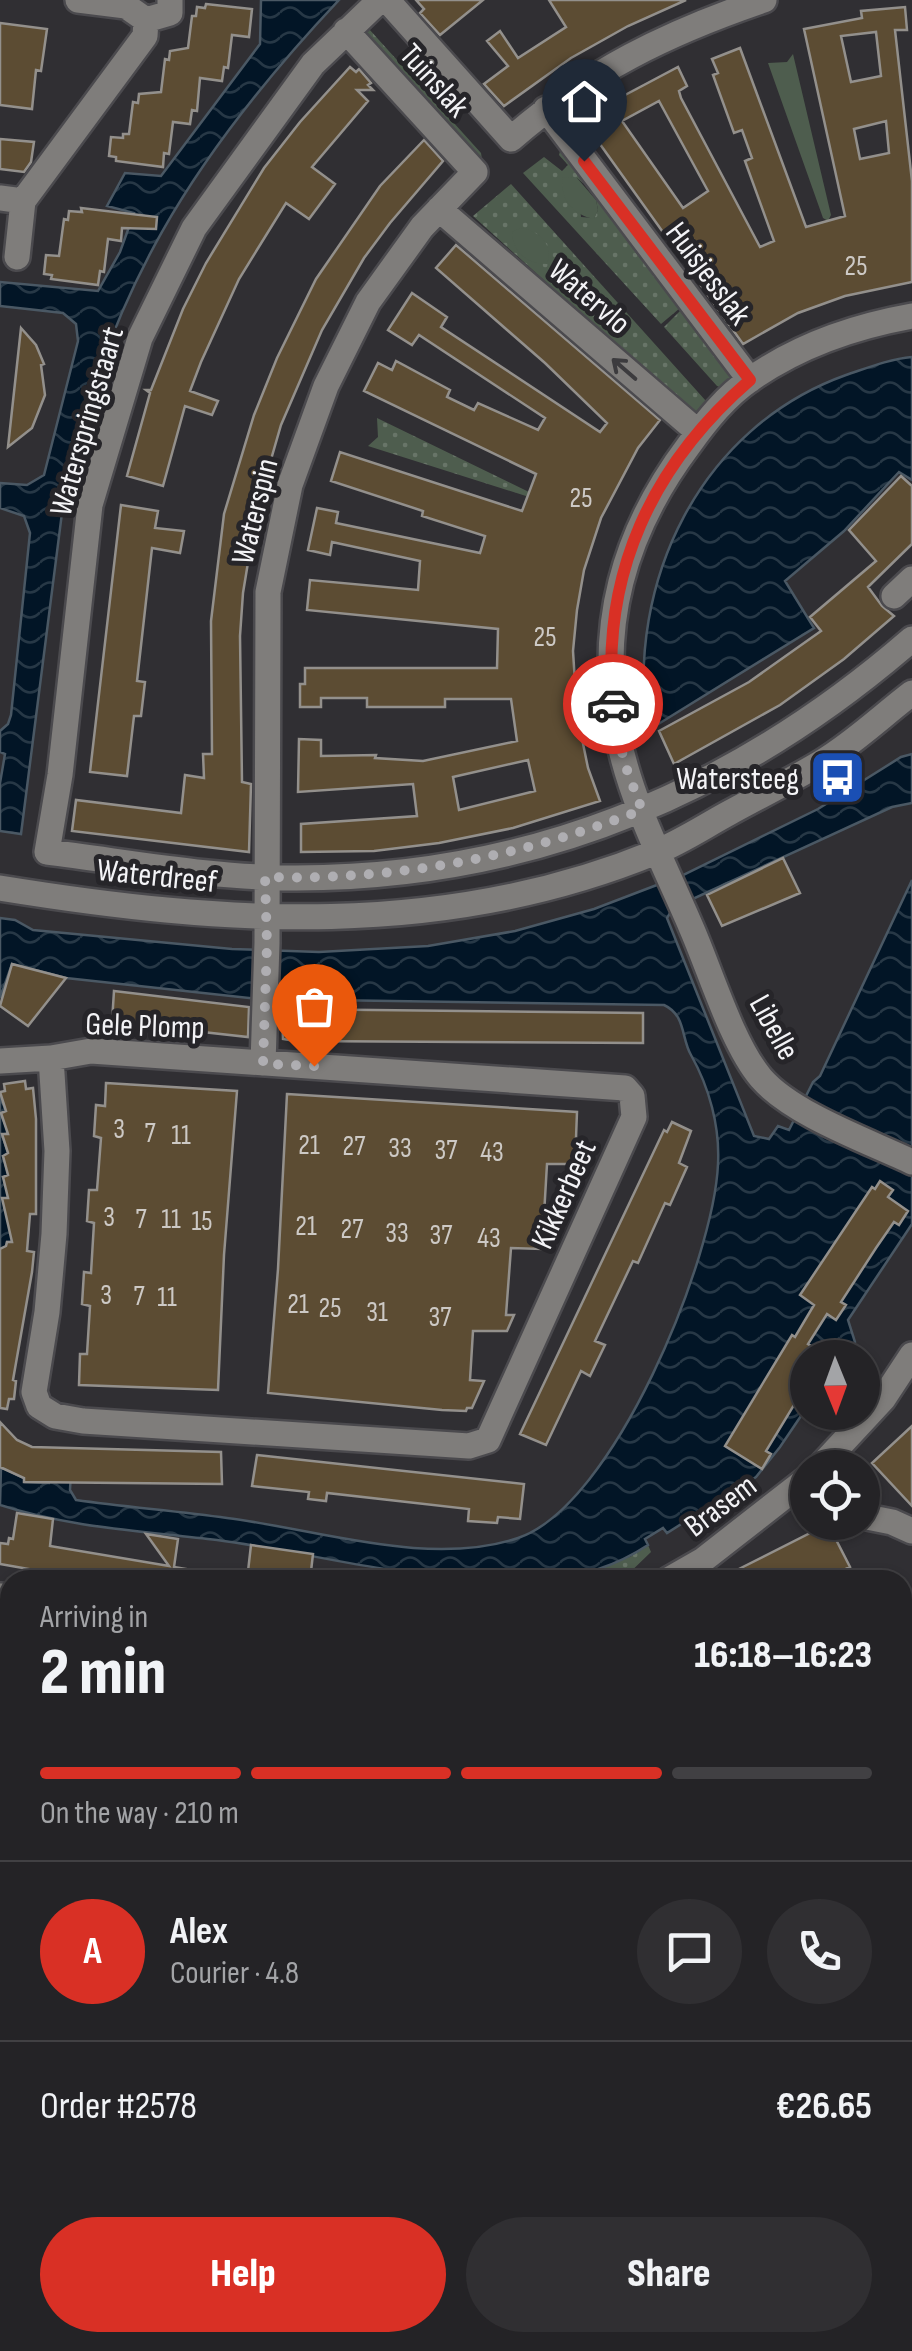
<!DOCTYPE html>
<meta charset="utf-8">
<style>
:root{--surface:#242326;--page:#302f32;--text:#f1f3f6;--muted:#a3a4a7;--line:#414043;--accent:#d93025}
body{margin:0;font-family:"Sofia Sans Condensed",sans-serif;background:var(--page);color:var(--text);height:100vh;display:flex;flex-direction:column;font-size:38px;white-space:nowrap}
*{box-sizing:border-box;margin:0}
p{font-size:32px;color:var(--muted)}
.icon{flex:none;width:55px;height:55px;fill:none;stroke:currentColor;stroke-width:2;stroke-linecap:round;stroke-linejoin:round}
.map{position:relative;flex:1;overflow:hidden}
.panel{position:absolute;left:0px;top:1570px;width:912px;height:782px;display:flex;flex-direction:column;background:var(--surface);border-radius:30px 30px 0 0;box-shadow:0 2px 8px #0004,0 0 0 2px var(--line)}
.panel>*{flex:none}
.needle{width:65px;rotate:179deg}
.buttons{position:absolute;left:790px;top:1340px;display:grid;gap:20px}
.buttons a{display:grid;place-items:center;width:90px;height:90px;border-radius:50%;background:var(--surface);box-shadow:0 2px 8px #0004,0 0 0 2px var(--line);font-size:50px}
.pin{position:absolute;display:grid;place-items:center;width:85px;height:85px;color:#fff;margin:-102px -42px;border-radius:50% 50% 50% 0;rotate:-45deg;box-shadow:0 0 10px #0007}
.pin .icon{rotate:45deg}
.courier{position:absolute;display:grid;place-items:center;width:100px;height:100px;margin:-50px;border:8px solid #d93025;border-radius:50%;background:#fff;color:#222;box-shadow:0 2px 12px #0007}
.summary em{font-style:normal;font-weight:800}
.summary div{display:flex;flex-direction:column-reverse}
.summary{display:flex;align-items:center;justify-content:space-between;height:170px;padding:0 40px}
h1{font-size:65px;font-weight:800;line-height:75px}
.bar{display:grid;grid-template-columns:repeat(4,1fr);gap:15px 10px;align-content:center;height:120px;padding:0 40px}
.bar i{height:12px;border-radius:8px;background:var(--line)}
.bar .selected{background:var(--accent)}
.bar p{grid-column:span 4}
.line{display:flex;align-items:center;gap:25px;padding:0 40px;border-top:2px solid var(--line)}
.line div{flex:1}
.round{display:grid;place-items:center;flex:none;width:105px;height:105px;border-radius:52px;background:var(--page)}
.primary-button{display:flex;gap:20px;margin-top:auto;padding:20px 40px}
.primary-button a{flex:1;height:115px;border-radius:60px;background:var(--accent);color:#fff;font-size:40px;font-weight:800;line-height:115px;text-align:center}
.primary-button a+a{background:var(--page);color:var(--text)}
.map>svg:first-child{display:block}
.grass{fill:url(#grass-dots)}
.park{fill:#4e5d4e}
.water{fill:url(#water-waves);stroke:#4a5864;stroke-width:2.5}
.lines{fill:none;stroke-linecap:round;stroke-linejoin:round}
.stream{stroke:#4a5864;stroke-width:6}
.building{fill:#5c4c33;stroke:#93908c;stroke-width:2.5;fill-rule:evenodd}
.minor-casing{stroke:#4b4a4e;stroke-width:30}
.highway-casing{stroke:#4b4a4e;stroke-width:35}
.minor{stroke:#7f7d7b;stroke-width:25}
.highway{stroke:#ede9e5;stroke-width:30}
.oneway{stroke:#3c3b3e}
.done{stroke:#afaeb2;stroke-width:10;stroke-dasharray:0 18}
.route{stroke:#d93025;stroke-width:12}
.labels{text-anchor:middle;stroke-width:10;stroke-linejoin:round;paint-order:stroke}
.number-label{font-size:28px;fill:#cdc9c5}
.street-label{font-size:32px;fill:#f3f3f6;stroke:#262529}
.poi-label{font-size:32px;fill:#f3f3f6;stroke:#262529;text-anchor:end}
</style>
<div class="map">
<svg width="912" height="2351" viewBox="0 0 912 2351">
<defs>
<pattern id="grass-dots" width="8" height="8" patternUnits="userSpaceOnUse" patternTransform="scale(2.5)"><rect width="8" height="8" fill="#4e5d4e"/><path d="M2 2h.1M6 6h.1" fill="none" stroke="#687568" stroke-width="1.8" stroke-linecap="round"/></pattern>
<pattern id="water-waves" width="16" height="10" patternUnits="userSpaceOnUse" patternTransform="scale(2.5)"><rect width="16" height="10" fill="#021526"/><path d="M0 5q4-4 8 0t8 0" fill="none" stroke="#273846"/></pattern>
</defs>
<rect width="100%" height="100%" fill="#302f33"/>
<path class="grass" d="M369,29L481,153L482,159L478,163L361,36Z
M563,140L585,177L583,183L577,178L581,217L594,218L598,210L596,200L603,202L680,308L661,324L523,173L544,157L562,171L568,165L559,155Z
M511,184L706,401L693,415L473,216Z
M681,310L702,338L707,335L735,375L722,388L717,386L664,327Z
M377,418L529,492V494L526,496L368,446L378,437Z
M648,1545L651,1552L622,1580H498V1572L520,1574L630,1557Z
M0,1646L10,1648V1720L0,1719Z
M912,1735V1854L903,1856L902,1737Z
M0,1903L10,1905V2342H902L903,2074L912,2077V2351H0Z"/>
<path class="park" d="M793,54L831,215L828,221L823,218L768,63L787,62Z
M563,177L577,178L596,200L598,210L594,219C573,215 559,199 563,177Z
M521,228C540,231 554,245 547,264C527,264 513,253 512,232Z"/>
<path class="water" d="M261,0H339C194,154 104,296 63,505L21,834L0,831V783L5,754L0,752V731L8,724L11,715L30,533L24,516L0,508V483L27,485L44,475L78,341L76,324L63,313L0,306V282L98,291L120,252L134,213L107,206L125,173L161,176L260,44Z
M912,357V480L899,472L844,531L785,581L814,628L647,731C626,582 700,427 846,375C867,368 889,359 912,357Z
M912,754V803L892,807L673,908L667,918L754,1136L769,1139L778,1126L789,1130L813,1082L820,1076L912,880V1224L848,1320L855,1342L853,1354L848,1357L808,1358L807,1407L780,1447L756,1477L667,1533L663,1528L645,1539L648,1545C616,1566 579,1578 541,1577C528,1577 515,1571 503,1572C493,1572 484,1577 473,1577C387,1576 302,1551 217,1540C144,1531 71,1528 0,1505L1,1467L24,1478L25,1482L49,1483L50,1479L71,1472L70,1490L76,1500C126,1507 177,1511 227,1518C317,1529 429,1568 518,1538C614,1506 714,1259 718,1164C720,1126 709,1087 691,1055C681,1038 686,1015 664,1005L258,999L66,978L12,964L0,998V918L15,920L33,930L232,949L319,952L428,946L515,931L594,909L683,875L818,809L901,757Z
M0,1097L7,1113L1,1114L9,1134L2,1135L9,1155L3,1156L9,1177H3L9,1192L13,1242H7L6,1249H0Z"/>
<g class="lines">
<path class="stream" d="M0,1940L10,1942
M902,2121L912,2123
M637,2351L638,2342"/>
</g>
<path class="building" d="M416,0H483L440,35L420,13L424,9Z
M549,0H686L628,26L571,58L504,106L484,84L508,66L487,41L500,31L518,58L566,27Z
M206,4L252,9L249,37L232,35L228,68L224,67L222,81L200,78L197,111L192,110L190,124L173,122L169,154L164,153L163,167L116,161V157L109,156L111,137L123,138V134H129L133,102L138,103L139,94L161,92L165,59L169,60L170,51L188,48L192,16H196L197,7L205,8Z
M905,7L907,30H895L912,181V282L845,296L798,313L743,344L587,126L600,116L597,112L610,103L678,67L687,86L679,91L681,98L760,247L774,241L745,161L752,158L742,130L734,133L713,75L718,73L712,59L740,48L806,227L845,216L804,29L862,18L861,11ZM876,32L881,76L851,82L841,36ZM659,101L708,191L683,208L622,121ZM886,121L889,153L860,159L854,129Z
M0,23L47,29L41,71L36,70L32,109L0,105Z
M350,67L356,72L359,69L371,83L368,85L373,90H357L368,101L312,167L335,184L309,219L286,203L239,279L201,362L190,391L218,401L212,415L185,406L163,486L127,476L150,393L146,390H151L183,309L206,263L264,168L300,122Z
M0,139L34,142L31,162L24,172L0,169Z
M424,140L443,161L390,223L364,258L322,330L281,425L257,508L243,593L240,636L242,782L251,784L249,852L72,831L76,800L181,813L185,775L204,778L203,754H212L211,621L224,514L254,415L277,358L316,279L380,186Z
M81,208L157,217L156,229L122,228L121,241L108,239L104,272L100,271L98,285L51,279L52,275L44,274L46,255L59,256L64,219L68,220L69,211L82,212Z
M456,245L660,420L638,448L601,518L584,570L577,610L573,651L577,714L588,768L600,801L513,828L439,843L374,851L301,852V824L417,816L413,784L298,792L299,739L321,740V756L376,755L375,758L423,761L517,741L511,699H445V707H367V698H321V707H300V684H305V668H497L498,629L307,610L310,580L418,590L420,561L332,542L330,555L308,550L317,508L338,512L336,523L480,553L485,536L422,516L423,511L331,481L340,452L522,511L536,474L364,391L378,363L392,370L396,361L450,390L447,397L474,410L478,403L538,430L545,418L419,335L412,345L388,330L412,293L447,317L441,327L600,432L607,423L545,363L436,268ZM528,760L535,791L459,810L453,777Z
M21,328L36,345L44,364L41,365L45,395L32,428L8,447Z
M901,476L912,486V544L868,587L882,606L894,616L844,659L780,705L674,764L659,731L749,682L821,631L810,617L876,561L849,530Z
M121,505L158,511L155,528L184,531L180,553L152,548L137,681L145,682L141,716H134L127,776L90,772Z
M783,858L800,893L722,926L707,895Z
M12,964L66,978L28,1026L0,1006Z
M114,991L249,1007L248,1037L112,1022Z
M282,1009L643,1013V1043L295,1041L283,1039Z
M25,1081L26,1089L33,1088L36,1119V1214H30L27,1251L34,1252L32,1272L13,1380L16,1381L14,1399H9L7,1409L0,1408V1249L6,1246L7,1242H12L2,1198H8L3,1177L8,1175L3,1156L8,1153L2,1134H8L1,1113L6,1111L0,1092L5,1091L4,1084Z
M106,1083L237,1091L224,1255L218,1390L79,1385L80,1354H87L90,1306L82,1304L84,1272L91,1273L94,1223L87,1221L89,1190H97L101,1138L94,1136L96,1105L105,1106Z
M287,1094L577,1112L575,1164H547L542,1249L511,1248L506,1315H514L507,1331H473L470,1380L484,1381L472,1408H467L466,1411L442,1410L268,1393L278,1269Z
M672,1122L691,1131L679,1163L687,1167L670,1205L665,1203L638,1263L633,1261L595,1341L605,1345L590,1376L581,1371L546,1445L520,1434L664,1130L667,1132Z
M880,1181L893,1190L888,1197L908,1211L899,1225L894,1222L876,1248L841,1302L846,1305L836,1320L827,1314L808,1344L830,1358H808V1382L766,1451L771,1454L762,1469L725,1446L792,1335L795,1337L814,1305L800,1295L872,1187L875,1189Z
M0,1422L17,1440L32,1447L221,1452L222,1484L24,1482V1478L0,1467Z
M912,1426V1506L872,1463Z
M257,1455L524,1484L520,1519L498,1517L497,1523L468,1521L469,1509L327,1493L326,1501L308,1499L309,1492L252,1486Z
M17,1513L53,1519L50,1546L169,1566L146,1534L178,1539L174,1567L198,1571L197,1580H91L0,1564V1543L8,1544L9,1538L13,1539Z
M828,1524L850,1567L823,1580H717Z
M251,1545L313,1554L310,1580H247Z"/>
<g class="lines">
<defs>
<path id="minor" d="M380,0L313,64L194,228L140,338L90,505L60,775L47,852C129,862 214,878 296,878C532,878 736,792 912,639
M387,0L511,139C589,71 667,33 764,0
M146,20L170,13V0
M546,109L750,380
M0,198L23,201L145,36L146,20L126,6L78,0
M439,209L698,432
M17,257L23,201
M912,316C856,326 798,346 751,379C726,396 707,420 689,445C623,533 597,626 618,736C631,802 665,866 691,927C710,970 732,1044 761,1078C792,1114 868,1141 912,1162
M894,596L912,579
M0,888C223,924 442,940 656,852C681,842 705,826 729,813C760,796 792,780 822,762C854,743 883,715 912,693
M91,1051L625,1088L632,1096L634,1117L488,1440L469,1446L83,1421L55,1416L39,1406L34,1392L47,1312L54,1234L57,1151L51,1058Z
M0,1061L51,1058
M263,1063L267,943L268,592L290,485L326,386L368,302L422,227L475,172L346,31
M819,1468L883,1399L912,1355
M862,1516L892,1522L912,1531
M668,1580L703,1560L808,1478
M0,1596L10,1597
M902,1705L912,1703"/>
<path id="highway" d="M0,1804L10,1806
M0,1868L10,1871
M902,1897L912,1896
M902,1967L912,1969
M902,2031L912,2033
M902,2055L912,2057"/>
</defs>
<use href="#minor" class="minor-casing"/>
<use href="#highway" class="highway-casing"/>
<use href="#minor" class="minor"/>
<use href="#highway" class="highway"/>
</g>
<defs><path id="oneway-shaft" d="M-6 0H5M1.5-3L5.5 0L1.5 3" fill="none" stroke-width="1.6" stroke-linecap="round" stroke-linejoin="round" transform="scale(2.5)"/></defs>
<use class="oneway" href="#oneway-shaft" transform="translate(624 369) rotate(-139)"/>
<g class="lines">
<path class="done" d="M314,1066L263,1064L267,944L265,877C395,881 521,857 642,810L624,762L613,704"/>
<path class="route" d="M584,161L750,380C652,465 601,574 613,704"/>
</g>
<defs>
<symbol id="bus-square" viewBox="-11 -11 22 22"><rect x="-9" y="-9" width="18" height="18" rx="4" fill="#1a4fb4" stroke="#262529"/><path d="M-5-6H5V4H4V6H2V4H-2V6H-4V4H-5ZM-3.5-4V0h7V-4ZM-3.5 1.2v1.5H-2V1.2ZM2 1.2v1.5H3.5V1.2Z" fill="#fff"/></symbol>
</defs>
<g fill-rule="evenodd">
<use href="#bus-square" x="806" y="746" width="63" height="63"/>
</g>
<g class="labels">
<g class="number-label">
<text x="856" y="275">25</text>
<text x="581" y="507">25</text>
<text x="545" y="646">25</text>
<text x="119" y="1138">3</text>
<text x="150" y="1142">7</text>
<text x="181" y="1144">11</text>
<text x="309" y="1154">21</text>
<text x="354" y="1155">27</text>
<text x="400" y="1157">33</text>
<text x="446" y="1159">37</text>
<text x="492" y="1161">43</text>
<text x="109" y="1226">3</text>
<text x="141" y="1228">7</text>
<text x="171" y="1228">11</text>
<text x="202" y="1230">15</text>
<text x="306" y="1235">21</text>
<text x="352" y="1238">27</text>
<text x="397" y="1242">33</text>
<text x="441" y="1244">37</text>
<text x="489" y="1247">43</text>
<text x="106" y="1304">3</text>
<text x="139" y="1305">7</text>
<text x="167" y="1306">11</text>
<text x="298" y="1313">21</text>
<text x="330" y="1317">25</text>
<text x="377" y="1321">31</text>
<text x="440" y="1326">37</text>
</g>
<g class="street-label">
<text transform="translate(435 80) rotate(48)" y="11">Tuinslak</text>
<text transform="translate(709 273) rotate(53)" y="11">Huisjesslak</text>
<text transform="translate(590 296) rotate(41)" y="11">Watervlo</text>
<text transform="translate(86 421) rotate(-74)" y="11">Waterspringstaart</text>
<text transform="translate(254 511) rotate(-76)" y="11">Waterspin</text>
<text transform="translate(157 875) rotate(6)" y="11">Waterdreef</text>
<text transform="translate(145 1025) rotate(2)" y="11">Gele Plomp</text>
<text transform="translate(775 1027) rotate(61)" y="11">Libelle</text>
<text transform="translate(563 1194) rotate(-66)" y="11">Kikkerbeet</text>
<text transform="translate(720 1505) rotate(-37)" y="11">Brasem</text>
</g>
<g class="poi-label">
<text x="799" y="789">Watersteeg</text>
</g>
</g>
</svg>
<div class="buttons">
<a><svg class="needle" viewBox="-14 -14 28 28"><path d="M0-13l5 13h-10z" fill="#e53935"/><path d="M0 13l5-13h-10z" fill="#a3a4a7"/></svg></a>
<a><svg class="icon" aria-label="locate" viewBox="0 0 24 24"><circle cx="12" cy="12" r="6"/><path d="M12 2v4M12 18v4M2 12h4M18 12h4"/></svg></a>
</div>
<div class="pin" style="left:314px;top:1066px;background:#ea580c"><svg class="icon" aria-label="bag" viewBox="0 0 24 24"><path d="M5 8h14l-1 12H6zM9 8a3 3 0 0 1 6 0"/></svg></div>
<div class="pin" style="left:584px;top:161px;background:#1f2937"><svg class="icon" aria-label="home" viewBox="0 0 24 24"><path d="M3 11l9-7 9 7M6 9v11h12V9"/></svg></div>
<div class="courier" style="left:613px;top:704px"><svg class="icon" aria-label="car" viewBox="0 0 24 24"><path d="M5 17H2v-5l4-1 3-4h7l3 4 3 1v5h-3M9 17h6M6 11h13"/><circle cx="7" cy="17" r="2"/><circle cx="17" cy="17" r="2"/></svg></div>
<section class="panel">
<div class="summary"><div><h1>2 min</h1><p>Arriving in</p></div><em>16:18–16:23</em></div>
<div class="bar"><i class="selected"></i><i class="selected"></i><i class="selected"></i><i></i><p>On the way · 210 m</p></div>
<div class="line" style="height:180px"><b class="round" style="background:var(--accent);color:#fff">A</b><div><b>Alex</b><p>Courier · 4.8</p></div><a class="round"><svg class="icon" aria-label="chat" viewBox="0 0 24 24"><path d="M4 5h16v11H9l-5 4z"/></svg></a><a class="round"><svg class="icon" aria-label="phone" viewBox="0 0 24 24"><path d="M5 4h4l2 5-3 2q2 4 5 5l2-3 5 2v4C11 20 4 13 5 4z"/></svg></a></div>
<div class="line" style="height:130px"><div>Order #2578</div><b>€26.65</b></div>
<div class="primary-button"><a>Help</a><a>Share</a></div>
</section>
</div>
